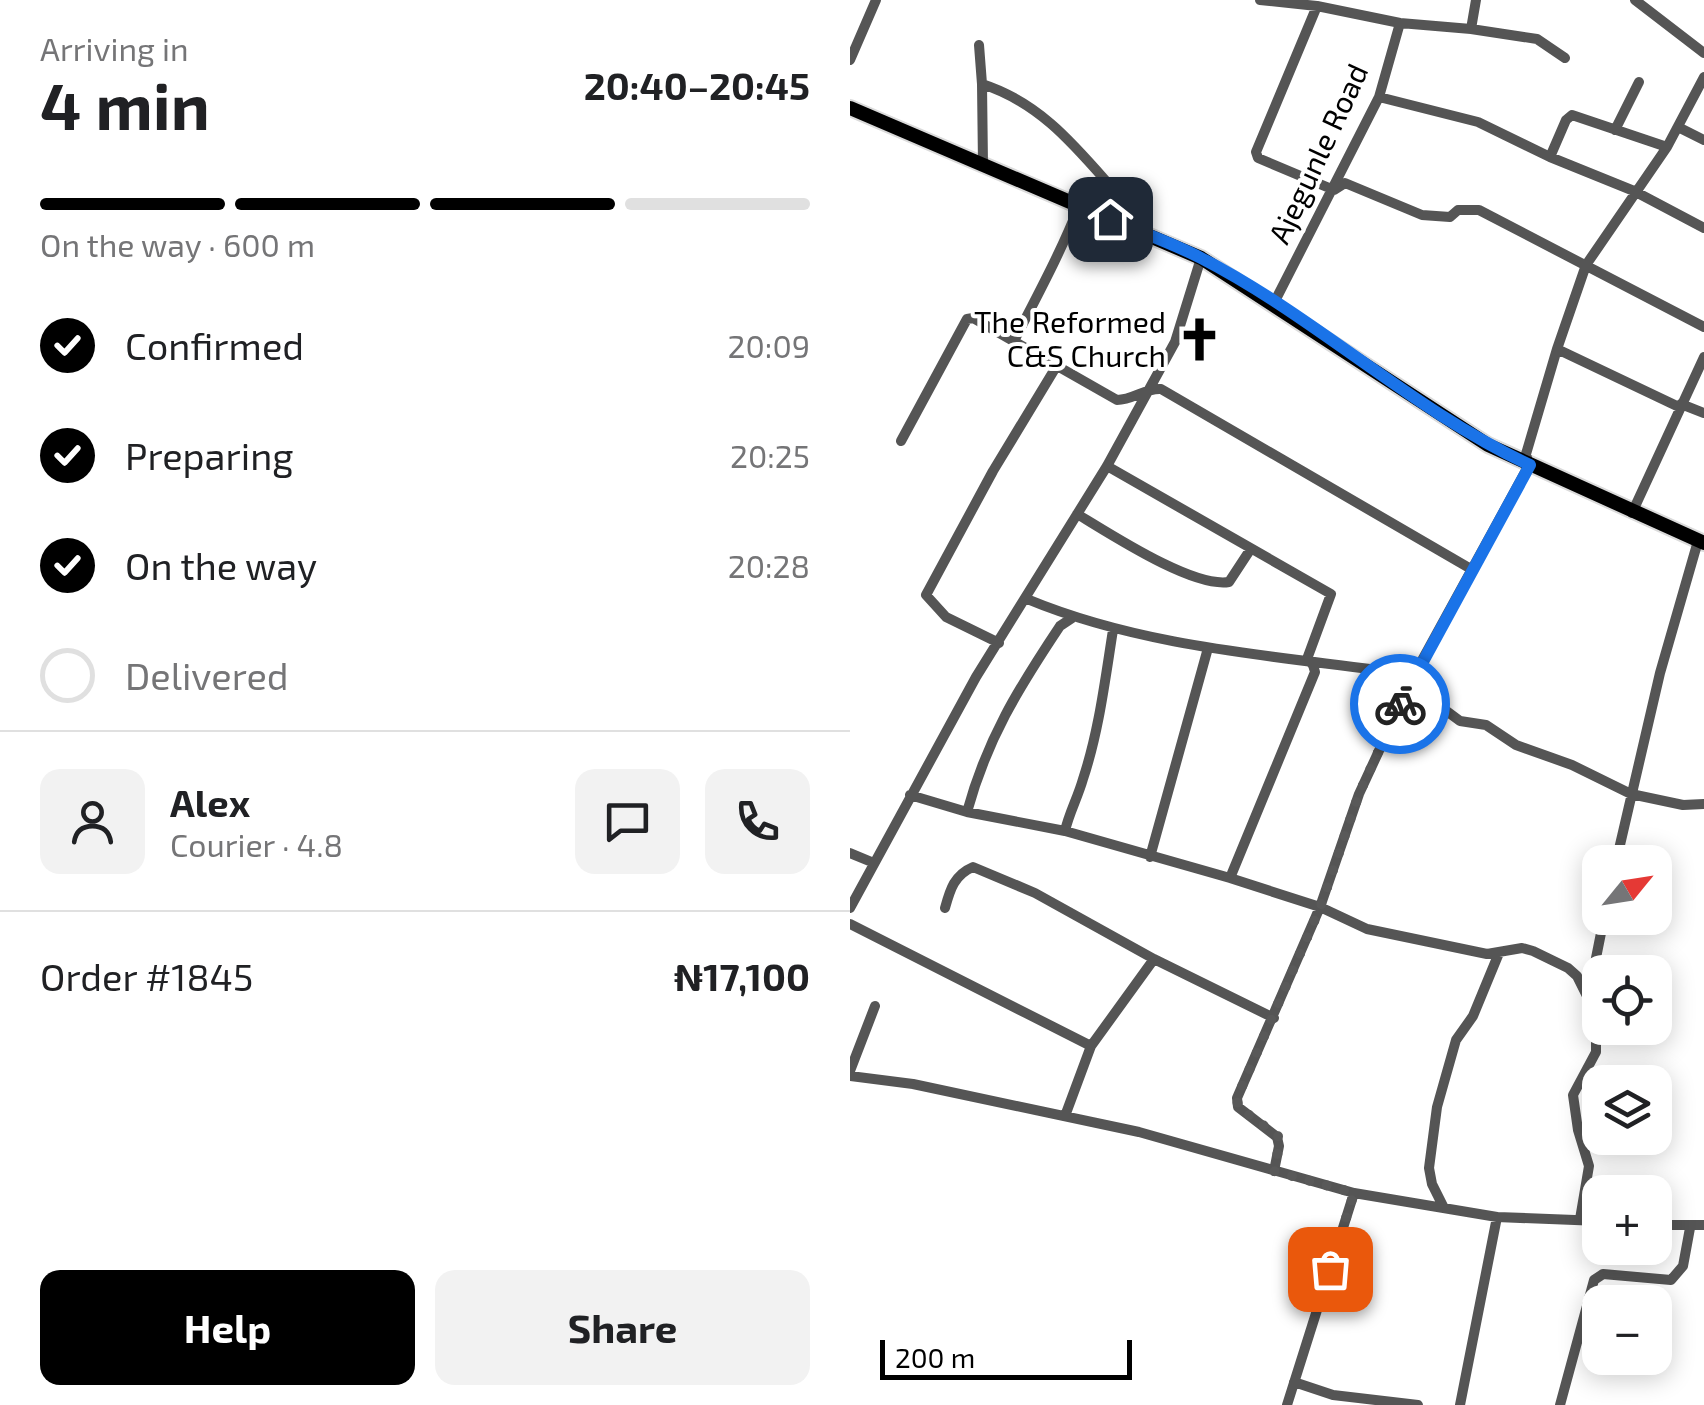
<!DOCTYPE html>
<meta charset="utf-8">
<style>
:root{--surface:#fff;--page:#f2f2f2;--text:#202124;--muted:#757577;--line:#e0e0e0;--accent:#000}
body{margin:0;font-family:"Exo 2",sans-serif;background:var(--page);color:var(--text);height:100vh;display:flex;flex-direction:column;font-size:38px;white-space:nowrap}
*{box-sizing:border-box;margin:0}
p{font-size:32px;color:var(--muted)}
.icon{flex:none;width:55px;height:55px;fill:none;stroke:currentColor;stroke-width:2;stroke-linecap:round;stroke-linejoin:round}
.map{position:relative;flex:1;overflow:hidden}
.drawer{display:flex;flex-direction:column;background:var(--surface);width:850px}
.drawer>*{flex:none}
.needle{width:65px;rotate:60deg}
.tools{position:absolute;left:732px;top:845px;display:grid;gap:20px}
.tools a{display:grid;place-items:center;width:90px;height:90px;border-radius:20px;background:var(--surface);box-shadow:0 5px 25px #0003;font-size:50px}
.scale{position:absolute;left:30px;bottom:25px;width:252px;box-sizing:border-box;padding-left:10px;border:5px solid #000;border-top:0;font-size:28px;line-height:35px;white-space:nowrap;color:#000;-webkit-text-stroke:8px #fff;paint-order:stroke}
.pin{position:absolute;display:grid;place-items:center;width:85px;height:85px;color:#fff;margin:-42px;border-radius:20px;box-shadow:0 5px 15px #0006}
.courier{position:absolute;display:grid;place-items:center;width:100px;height:100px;margin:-50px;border:8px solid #1a73e8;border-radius:50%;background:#fff;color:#222;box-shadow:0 2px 12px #0007}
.overview em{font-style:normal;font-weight:700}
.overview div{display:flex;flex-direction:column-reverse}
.overview{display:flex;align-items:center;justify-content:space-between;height:170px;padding:0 40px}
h1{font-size:65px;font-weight:700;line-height:75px}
.bar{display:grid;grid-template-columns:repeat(4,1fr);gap:15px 10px;align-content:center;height:120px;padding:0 40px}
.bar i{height:12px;border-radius:8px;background:var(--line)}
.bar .selected{background:var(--accent)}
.bar p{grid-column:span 4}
.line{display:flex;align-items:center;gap:25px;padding:0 40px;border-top:2px solid var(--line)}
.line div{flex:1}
.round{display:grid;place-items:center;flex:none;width:105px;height:105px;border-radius:20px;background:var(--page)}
ol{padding:0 40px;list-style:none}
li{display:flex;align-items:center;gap:30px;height:110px}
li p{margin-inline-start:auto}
li .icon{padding:10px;border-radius:50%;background:var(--accent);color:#fff;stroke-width:4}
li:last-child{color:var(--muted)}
li i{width:55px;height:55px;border:5px solid var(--line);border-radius:50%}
.primary-button{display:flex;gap:20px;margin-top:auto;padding:20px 40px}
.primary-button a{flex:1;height:115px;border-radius:20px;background:var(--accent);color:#fff;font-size:40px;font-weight:700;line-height:115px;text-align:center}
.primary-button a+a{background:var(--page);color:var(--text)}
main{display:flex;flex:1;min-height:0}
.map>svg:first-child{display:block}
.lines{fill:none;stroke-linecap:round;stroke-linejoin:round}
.highway-casing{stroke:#dbdbdb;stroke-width:18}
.minor{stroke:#555;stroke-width:10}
.highway{stroke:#000;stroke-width:14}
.done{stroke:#595959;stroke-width:10;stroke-dasharray:0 18}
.route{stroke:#1a73e8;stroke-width:12}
.labels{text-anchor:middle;stroke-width:8;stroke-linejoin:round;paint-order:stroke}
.street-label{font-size:30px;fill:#000;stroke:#fff}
.poi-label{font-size:30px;fill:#000;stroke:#fff;text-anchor:end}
</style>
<main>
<section class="drawer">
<div class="overview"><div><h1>4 min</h1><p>Arriving in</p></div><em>20:40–20:45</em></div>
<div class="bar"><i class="selected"></i><i class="selected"></i><i class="selected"></i><i></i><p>On the way · 600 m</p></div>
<ol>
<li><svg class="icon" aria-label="check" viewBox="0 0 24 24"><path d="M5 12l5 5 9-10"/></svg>Confirmed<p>20:09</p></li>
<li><svg class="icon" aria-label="check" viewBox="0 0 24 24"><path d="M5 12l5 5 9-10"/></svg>Preparing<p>20:25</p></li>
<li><svg class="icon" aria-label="check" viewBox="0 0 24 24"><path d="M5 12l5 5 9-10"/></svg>On the way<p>20:28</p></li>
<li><i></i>Delivered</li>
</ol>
<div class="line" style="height:180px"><a class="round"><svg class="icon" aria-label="person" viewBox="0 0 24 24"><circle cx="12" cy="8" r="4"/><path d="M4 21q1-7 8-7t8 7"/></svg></a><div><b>Alex</b><p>Courier · 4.8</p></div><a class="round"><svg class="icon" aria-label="chat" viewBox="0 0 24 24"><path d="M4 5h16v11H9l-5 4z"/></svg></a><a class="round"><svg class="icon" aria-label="phone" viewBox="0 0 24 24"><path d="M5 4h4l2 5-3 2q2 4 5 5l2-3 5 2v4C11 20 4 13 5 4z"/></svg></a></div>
<div class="line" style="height:130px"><div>Order #1845</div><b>₦17,100</b></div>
<div class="primary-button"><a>Help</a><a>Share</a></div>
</section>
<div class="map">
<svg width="854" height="1405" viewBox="0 0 854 1405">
<rect width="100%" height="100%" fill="#fff"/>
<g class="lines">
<defs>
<path id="highway" d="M0,108L351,258L638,445L854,543"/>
</defs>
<use href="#highway" class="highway-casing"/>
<path class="minor" d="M410,0L467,6L550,23L621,29L687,39L715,58
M785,0L854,53
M467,6L406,152L408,158L484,190L495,183L572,215L600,217L608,210H629L854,327
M621,29L626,0
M129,45L132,84C194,104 229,151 271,198
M0,60L26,0
M132,84L133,165
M529,97L628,122L700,157L784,191L854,228
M828,127L854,140
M765,130L789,82
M700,157L716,120L722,115L817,147
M424,303L529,97L550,23
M164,341C187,296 211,252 229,206
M707,349L829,407L831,404L854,413
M51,441L117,319L123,318L267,400C283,400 295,388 311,389L621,569
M257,466L481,594L457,659L463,665L465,672L380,878
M782,513L854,357
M227,514C259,533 342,588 379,582L400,550
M177,599C300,650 434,656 564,675
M149,643L96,617L76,595L143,471L206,367
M560,684L610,721L636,725L666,745L722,765L781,794L833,805L854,804
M60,795L117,812L215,831L380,878L470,907L517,929L637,954L672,948L683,951L718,968L727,976L738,998
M117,812C137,739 168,689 210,626L222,618
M215,831C219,813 228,797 233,779C249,731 255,680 263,630
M0,853L24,863
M300,857L358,648
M766,862L810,673L848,541
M0,908L126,677L257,466L325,342L351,258
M95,908C100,890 104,875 123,867L185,893L304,959L424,1018
M0,924L241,1046
M0,1071L25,1006
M0,1076L63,1084L289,1132L504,1193L647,1217L750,1221
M215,1116L241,1046L304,959
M424,1171L429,1146L427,1137L388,1107L387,1098L470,907L509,794L564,675L679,465L676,454L707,349L736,265L817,147L854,77
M594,1208L582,1184L579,1168L587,1107L606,1040L623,1016L649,953
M730,1219L739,1166L728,1130L723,1095L746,1052V1035L738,998L754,918
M805,1225H854
M444,1382L483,1395L568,1405
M437,1405L504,1193
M610,1405L647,1217
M710,1405L744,1280L753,1274L821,1280L833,1266L840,1228"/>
<use href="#highway" class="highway"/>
</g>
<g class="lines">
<path class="done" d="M480,1269L504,1193L424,1171L429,1146L428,1136L388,1107L387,1098L470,908L509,794L550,704"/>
<path class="route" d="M260,219C290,232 322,243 351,258C466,317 562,410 680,465L550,704"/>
</g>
<defs>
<symbol id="church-bare" viewBox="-9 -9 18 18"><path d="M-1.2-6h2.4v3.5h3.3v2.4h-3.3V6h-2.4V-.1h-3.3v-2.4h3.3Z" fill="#000" stroke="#fff" stroke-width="2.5" paint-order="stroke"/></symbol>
</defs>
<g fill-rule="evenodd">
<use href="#church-bare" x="318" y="308" width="63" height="63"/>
</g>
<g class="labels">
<g class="street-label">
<text transform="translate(469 154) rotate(-65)" y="10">Ajegunle Road</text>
</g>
<g class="poi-label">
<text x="316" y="333">The Reformed<tspan x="316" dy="34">C&amp;S Church</tspan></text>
</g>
</g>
</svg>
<div class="tools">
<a><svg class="needle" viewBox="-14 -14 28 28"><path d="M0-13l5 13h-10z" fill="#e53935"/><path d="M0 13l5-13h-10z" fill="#757577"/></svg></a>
<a><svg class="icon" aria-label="locate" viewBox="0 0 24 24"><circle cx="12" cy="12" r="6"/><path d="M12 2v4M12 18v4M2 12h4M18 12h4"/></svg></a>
<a><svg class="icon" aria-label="layers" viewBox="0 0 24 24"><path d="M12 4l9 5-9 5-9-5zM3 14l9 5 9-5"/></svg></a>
<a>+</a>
<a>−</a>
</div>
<div class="scale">200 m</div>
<div class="pin" style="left:480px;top:1269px;background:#ea580c"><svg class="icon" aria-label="bag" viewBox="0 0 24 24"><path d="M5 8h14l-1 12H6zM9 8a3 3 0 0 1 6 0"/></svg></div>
<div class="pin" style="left:260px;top:219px;background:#1f2937"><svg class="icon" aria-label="home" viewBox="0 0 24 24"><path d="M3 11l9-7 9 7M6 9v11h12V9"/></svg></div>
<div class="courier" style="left:550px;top:704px"><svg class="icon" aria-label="bike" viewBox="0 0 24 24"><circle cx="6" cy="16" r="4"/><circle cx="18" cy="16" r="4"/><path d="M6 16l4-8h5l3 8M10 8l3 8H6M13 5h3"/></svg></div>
</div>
</main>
